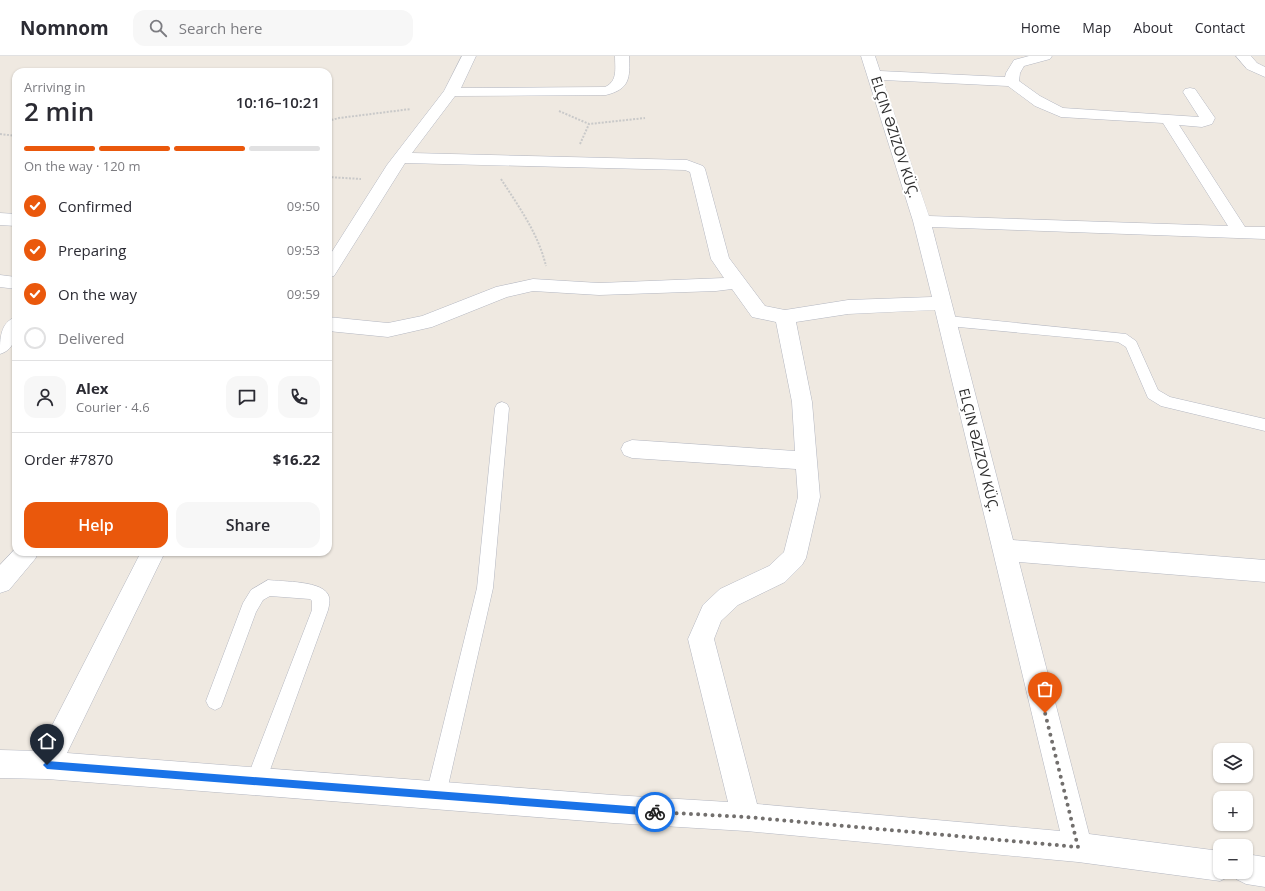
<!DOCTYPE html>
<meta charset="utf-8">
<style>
:root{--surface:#fff;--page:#f7f7f7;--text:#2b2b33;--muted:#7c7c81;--line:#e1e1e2;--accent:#ea580c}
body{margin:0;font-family:"Open Sans",sans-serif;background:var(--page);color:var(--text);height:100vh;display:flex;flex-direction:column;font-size:15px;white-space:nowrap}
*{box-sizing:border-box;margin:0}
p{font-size:13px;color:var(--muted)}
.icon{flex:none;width:22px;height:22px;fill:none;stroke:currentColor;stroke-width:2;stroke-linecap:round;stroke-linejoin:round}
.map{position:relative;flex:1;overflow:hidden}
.drawer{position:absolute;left:12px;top:12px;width:320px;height:488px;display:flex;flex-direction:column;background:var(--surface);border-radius:12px;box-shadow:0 1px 3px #0004}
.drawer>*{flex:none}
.buttons{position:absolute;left:1213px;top:687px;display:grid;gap:8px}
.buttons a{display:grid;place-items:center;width:40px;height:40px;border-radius:8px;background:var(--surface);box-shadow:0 1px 3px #0004;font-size:20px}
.pin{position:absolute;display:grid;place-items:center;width:34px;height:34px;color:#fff;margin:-41px -17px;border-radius:50% 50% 50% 0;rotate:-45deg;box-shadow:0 0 4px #0007}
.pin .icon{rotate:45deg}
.courier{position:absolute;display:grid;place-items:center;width:40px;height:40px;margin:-20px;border:3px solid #1a73e8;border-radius:50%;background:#fff;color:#222;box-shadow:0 1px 5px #0007}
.overview em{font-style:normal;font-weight:600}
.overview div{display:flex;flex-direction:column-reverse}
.overview{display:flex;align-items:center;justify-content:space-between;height:68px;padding:0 12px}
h1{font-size:26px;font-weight:600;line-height:30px}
.bar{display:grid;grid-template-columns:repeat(4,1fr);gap:6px 4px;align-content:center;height:48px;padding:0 12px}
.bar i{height:5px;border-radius:3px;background:var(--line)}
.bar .selected{background:var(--accent)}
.bar p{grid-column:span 4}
.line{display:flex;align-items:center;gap:10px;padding:0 12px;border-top:1px solid var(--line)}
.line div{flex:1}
.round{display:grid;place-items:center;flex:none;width:42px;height:42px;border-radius:12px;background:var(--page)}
ol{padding:0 12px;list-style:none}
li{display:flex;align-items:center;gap:12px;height:44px}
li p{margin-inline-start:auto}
li .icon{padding:4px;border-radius:50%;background:var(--accent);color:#fff;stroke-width:4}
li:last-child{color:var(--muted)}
li i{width:22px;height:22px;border:2px solid var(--line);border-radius:50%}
.button{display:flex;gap:8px;margin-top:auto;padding:8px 12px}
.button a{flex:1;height:46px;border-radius:12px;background:var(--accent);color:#fff;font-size:16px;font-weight:600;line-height:46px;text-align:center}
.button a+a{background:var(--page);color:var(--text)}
header{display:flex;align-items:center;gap:24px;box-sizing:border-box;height:56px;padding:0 20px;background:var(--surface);border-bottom:1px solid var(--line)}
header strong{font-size:19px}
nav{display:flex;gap:22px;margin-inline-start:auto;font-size:14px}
.search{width:280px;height:36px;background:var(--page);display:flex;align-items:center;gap:10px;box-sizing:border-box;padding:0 14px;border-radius:12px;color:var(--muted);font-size:15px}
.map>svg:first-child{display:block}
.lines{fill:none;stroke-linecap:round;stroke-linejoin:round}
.service-casing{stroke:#b4b7c1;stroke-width:1}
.minor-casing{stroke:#b4b7c1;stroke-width:1}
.path{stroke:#c9c9c9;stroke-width:2;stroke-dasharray:2 1.5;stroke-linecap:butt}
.service{fill:#fff;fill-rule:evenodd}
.minor{fill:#fff;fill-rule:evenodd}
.route{fill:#1a73e8}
.done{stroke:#726f6d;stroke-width:4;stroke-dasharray:0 7.2}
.labels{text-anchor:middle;stroke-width:4;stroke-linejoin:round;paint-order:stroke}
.street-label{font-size:14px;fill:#2e2e2e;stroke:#fff}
</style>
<header>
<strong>Nomnom</strong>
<div class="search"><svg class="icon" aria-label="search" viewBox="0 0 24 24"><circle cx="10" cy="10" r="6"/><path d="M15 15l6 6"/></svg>Search here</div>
<nav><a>Home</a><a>Map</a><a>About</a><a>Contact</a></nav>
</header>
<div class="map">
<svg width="1265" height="835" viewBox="0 0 1265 835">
<rect width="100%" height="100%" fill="#efe9e1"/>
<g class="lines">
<defs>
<path id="service" d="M948,260L1126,278L1136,285L1158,334L1170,341L1265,363V375L1161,350L1148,342L1126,291L1118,286L948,270L943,268L941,265L943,262Z
M502,346L507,348L509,352L493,532L446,739L443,746L436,749L429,746L426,739L477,532L495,352L497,348Z
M268,524C282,526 325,524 329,541C330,545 329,550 328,554L266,725L263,732L256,735L249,732L246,725L312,554V545L310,543L270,540L263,544L256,556L221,651L215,654L209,651L206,645L243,547L251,534Z"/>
<path id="minor" d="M462,0H476L461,32L605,31C618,25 615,12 615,0H629C630,22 630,33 606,39L455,40L412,97L687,104L703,110L705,113L729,202L765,250L785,254L848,244L932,241L913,165L861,0H875L880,15L1005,21L1006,17L1014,4L1029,0H1052L1050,3L1024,10L1020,17L1019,25L1040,40L1063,52L1199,61L1183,36L1185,33L1190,32L1195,33L1215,62L1212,68L1202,71L1179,69L1245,171H1265V183L932,171L1013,484L1265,504V526L1019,506L1089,778L1220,795V816H1232L1230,820L1220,825L1078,806L746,775L613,767L47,723L0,722V694L39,695L141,496H165L67,697L613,739L728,746L688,583L703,549L720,533L769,510L784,496L798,441L796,413L632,402L624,399L621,393L624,387L632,384L795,395L792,346L776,266L752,261L732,233L716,235L599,239L533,235L507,241L432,271L388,281L328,275V261L388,267L422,260L496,231L533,223L599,227L724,222L711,203L690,116L685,114L405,107L334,220L328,222V202L387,109L444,35ZM883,24L1008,30L1035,50L1061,61L1163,67L1228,170L929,160ZM935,254L1060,775L757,748L714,583L721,565L738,549L785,526L802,509L806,502L820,441L812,346L796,266L848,258Z
M1236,0H1251L1257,7L1265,11V21L1247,13Z
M0,157L16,158V170L0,169Z
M0,219L16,221V233L0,231Z
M16,261C16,276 17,293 0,298C0,283 0,266 16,261Z
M16,492V496H39L35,503L9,534L0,537V509Z
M1246,798L1265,801V831L1246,828L1236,823L1232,816H1246Z"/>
</defs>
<use href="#service" class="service-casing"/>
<use href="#minor" class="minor-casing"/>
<path class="path" d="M559,55L589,68L645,62
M328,65L339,62L411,53
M0,78L16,80
M580,88L589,68
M328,121L361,123
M501,123C519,151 538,177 546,210"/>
<use href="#service" class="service"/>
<use href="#minor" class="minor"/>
</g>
<path class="route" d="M47,705L655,752L658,753L659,756L658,759L655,760L47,713L43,709Z"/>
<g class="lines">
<path class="done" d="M655,756L746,761L1078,791L1045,657"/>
</g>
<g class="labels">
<g class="street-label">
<text transform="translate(895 81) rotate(72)" y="5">ELÇIN ƏZIZOV KÜÇ.</text>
<text transform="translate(979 394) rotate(76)" y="5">ELÇIN ƏZIZOV KÜÇ.</text>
</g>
</g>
</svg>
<div class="buttons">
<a><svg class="icon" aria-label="layers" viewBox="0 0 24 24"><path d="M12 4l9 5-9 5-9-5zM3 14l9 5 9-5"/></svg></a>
<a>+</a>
<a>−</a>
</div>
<div class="pin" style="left:1045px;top:657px;background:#ea580c"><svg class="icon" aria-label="bag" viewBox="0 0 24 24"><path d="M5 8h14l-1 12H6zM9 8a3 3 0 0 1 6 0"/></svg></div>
<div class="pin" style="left:47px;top:709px;background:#1f2937"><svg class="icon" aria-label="home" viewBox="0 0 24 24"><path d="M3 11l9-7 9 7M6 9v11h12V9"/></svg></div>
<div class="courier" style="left:655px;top:756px"><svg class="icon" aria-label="bike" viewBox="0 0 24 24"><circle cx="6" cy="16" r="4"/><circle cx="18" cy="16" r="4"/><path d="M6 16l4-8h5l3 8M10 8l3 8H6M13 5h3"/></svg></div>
<section class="drawer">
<div class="overview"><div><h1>2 min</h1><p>Arriving in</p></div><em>10:16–10:21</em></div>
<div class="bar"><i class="selected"></i><i class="selected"></i><i class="selected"></i><i></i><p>On the way · 120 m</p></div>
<ol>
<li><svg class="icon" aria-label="check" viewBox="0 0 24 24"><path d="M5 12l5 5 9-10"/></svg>Confirmed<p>09:50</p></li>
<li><svg class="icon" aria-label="check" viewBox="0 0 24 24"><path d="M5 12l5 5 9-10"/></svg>Preparing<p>09:53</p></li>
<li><svg class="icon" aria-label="check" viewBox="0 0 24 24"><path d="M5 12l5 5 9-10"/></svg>On the way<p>09:59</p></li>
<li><i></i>Delivered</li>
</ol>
<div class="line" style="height:72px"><a class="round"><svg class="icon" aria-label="person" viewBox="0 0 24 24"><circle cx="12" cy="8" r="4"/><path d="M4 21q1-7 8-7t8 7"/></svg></a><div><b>Alex</b><p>Courier · 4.6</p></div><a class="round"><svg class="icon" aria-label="chat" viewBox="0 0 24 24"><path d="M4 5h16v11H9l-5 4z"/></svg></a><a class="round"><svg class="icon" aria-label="phone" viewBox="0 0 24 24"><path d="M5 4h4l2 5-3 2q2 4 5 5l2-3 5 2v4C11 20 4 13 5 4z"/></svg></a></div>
<div class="line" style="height:52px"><div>Order #7870</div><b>$16.22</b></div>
<div class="button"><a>Help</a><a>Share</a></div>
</section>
</div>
